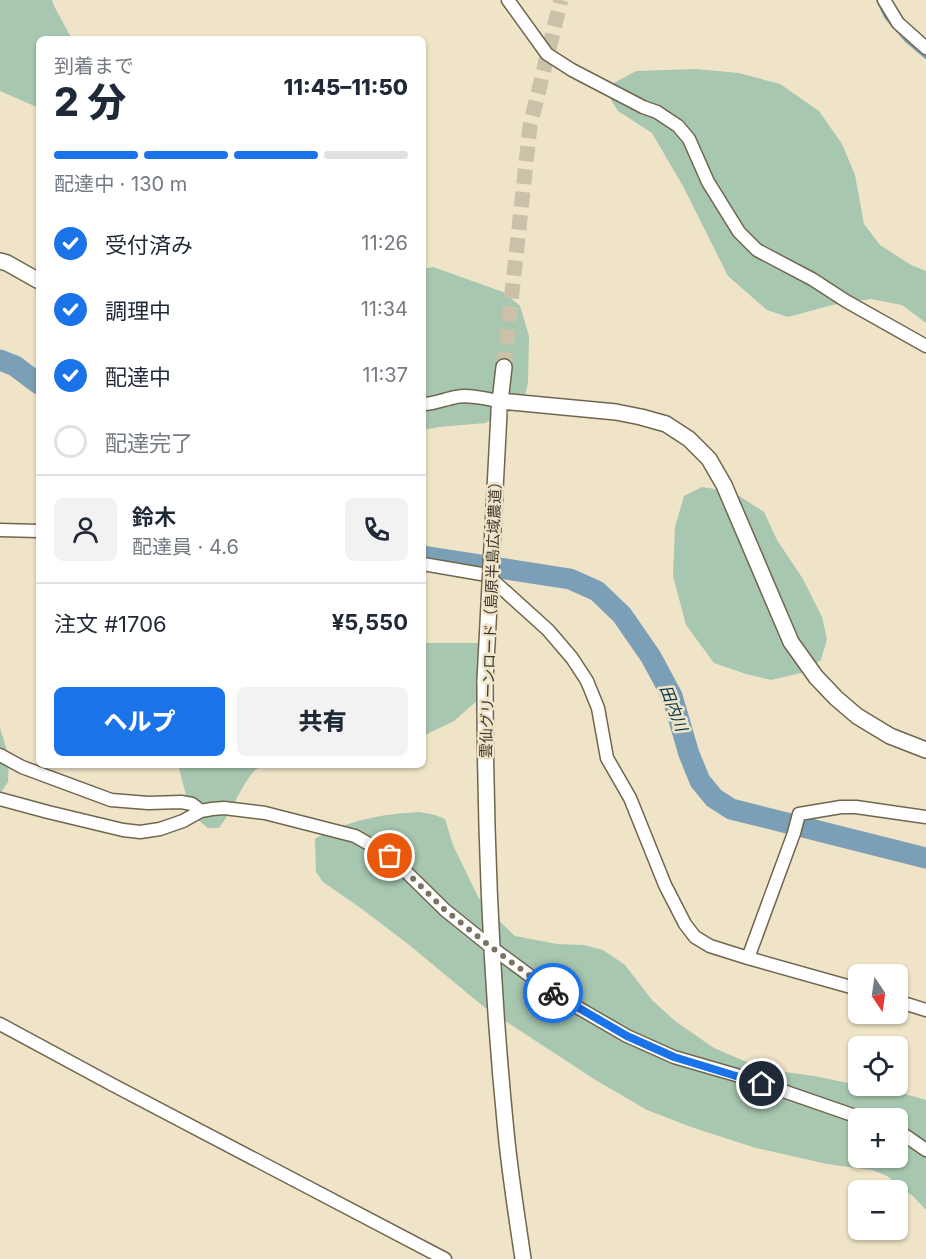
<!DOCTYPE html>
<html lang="ja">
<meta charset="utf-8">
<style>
:root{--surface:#fff;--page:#f2f2f3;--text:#1f2937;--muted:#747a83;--line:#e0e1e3;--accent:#1a73e8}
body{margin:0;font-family:Inter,"Noto Sans JP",sans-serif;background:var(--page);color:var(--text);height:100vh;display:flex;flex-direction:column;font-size:22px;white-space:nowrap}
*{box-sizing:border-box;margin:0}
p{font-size:20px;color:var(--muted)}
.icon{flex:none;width:33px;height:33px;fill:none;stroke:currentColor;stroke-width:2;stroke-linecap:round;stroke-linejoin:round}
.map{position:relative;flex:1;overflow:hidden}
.side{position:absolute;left:36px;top:36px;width:390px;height:732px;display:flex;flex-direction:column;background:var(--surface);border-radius:9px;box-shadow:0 2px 4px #0004}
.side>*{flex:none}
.needle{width:39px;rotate:167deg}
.fabs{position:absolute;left:848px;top:964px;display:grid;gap:12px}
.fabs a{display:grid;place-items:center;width:60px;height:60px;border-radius:9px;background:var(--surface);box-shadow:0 2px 4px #0004;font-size:30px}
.pin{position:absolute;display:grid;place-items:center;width:51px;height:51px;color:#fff;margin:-26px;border:3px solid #fff;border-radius:50%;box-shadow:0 2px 6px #0007}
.courier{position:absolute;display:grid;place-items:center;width:60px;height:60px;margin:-30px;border:4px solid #1a73e8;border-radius:50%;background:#fff;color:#222;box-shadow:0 2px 8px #0007}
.overview em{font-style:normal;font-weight:800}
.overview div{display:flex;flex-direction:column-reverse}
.overview{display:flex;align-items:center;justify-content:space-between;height:102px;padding:0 18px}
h1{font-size:39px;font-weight:800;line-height:45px}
.bar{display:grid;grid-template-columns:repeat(4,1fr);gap:9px 6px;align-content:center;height:72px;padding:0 18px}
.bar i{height:8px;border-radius:4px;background:var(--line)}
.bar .current{background:var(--accent)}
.bar p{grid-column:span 4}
.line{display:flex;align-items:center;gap:15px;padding:0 18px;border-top:2px solid var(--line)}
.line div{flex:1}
.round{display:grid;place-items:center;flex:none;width:63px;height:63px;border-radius:9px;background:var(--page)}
ol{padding:0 18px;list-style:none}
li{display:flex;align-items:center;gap:18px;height:66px}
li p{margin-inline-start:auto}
li .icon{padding:6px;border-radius:50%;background:var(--accent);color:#fff;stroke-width:4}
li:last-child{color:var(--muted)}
li i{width:33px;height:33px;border:3px solid var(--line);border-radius:50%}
.action{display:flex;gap:12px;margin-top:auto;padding:12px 18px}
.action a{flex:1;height:69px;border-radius:9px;background:var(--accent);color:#fff;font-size:24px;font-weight:800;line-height:69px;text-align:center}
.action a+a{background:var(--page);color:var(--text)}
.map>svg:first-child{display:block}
.green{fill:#a7c7b0;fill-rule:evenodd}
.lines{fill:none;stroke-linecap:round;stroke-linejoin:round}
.stream{stroke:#7b9fb7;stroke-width:4}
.river{stroke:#7b9fb7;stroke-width:21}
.tertiary-tunnel{stroke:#cbc1a9;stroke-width:15;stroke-dasharray:15 8;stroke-linecap:butt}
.minor-casing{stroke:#70664e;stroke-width:15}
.tertiary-casing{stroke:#70664e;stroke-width:18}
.minor{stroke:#fff;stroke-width:12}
.tertiary{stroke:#fff;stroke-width:15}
.tertiary-bridge-casing{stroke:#70664e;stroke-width:18;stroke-linecap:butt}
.tertiary-bridge{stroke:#fff;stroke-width:15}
.done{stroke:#7b7464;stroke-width:6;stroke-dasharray:0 10.8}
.route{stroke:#1a73e8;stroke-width:8}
.labels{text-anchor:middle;stroke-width:5;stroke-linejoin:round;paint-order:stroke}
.street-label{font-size:15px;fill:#3d382e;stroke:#efe3c8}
.water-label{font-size:16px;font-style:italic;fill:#02364f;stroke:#efe3c8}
</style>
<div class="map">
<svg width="926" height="1259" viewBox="0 0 926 1259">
<rect width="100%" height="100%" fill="#efe3c8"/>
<path class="green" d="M0,0H52L54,6L72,39H39V108L0,91Z
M696,69L739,73L780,84L819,111L842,144L855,175L864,224L880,245L911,265L926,271V323L902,305L871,299L832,305L788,317L767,310L728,276L684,188L652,133L618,111L608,95L614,83L636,71Z
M433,267L503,292L520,306L529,336L528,383L522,406L485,423L439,427L423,430V269Z
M702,487L733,492L764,512L777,540L803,579L822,617L827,639L821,660L801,673L771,680L746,674L714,663L686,625L673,576L675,527L684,496Z
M423,643H484L491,653L494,668L488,691L454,721L423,736Z
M0,728L9,757L8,782L0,794Z
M178,765H266C262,767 257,768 254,771C239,788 233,811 219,828H208L191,814Z
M419,812L435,815L445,819L453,845L478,897L499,921L515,936L557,944L584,945L603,950L625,965L652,1000L675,1021L714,1048L763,1069L814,1076L858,1085V1086H865L905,1094L926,1100V1210L914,1197L887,1176L872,1170L827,1164L756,1148L691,1127L647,1110L594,1079L484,1007L408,944L362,909L323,882L316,872L315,839C348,820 382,814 419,812ZM858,1119H897V1158H858Z"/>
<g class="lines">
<path class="stream" d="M878,0L886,17L906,40L926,57"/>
<path class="river" d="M0,360L15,366L39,384
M423,556L570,579L597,591L622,615L651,657L672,696L689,754L700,781L714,798L731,809L926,858"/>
<path class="tertiary-tunnel" d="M504,367L530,126L561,0"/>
<defs>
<path id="minor" d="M508,0L547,54L572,70L643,107L657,112L678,126L689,139L708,182L739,232L757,250L812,279L846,301L926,346
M884,0L898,23L926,48
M423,404C435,404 445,399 456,397C470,394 486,399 500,401
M0,530L39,531
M423,564L487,575L548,630L572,658L587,681L598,708L607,758L630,798L665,885L685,924L695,937L710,946L748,958L858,989
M0,755L22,767L111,800L148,803L181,802L192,804L201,811
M0,799L48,812L123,830L140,832L160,829L183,821L201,811L212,809L224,808L265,813L355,836L390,856L445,910L491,947L556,995L627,1036L674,1057L743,1077L864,1119
M748,958L794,833L799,814L841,807H856L926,817
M897,1001L926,1010
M0,1024L113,1085L445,1259
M897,1131L903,1134L926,1150"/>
<path id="tertiary" d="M0,261L7,263L39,281
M500,401L616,412L641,417L666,424L689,439L709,459L724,485L791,642L816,677L836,698L857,716L890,736L926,750
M499,410L504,367
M485,681C485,832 491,982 506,1132C510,1175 517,1217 523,1259"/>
</defs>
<use href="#minor" class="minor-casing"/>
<use href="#tertiary" class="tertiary-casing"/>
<use href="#minor" class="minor"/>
<use href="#tertiary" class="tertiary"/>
<defs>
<path id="tertiary-bridge" d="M485,681L499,413"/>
</defs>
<use href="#tertiary-bridge" class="tertiary-bridge-casing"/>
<use href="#tertiary-bridge" class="tertiary-bridge"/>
</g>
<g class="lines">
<path class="done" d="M390,856L445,910L491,947L553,993"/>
<path class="route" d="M553,993L627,1036L674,1057L762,1084"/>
</g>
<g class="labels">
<g class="street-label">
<text transform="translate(491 616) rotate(-88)" y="5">雲仙グリーンロード（島原半島広域農道）</text>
</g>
<g class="water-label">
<text transform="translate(674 708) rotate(69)" y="6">田内川</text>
</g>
</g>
</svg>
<div class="fabs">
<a><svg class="needle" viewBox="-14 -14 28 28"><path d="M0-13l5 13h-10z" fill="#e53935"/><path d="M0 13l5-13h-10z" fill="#747a83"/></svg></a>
<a><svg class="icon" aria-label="locate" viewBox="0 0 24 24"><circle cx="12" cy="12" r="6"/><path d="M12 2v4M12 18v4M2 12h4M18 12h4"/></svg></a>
<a>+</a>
<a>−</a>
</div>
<div class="pin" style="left:390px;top:856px;background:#ea580c"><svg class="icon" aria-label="bag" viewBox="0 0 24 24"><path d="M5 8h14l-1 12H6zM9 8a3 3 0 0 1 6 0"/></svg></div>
<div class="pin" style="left:762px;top:1084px;background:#1f2937"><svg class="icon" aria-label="home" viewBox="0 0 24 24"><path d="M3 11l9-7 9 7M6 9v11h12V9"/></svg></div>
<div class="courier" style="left:553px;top:993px"><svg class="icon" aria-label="bike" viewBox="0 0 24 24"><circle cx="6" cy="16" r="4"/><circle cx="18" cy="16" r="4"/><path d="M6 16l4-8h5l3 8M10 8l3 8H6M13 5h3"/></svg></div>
<section class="side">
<div class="overview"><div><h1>2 分</h1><p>到着まで</p></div><em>11:45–11:50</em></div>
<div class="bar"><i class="current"></i><i class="current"></i><i class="current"></i><i></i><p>配達中 · 130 m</p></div>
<ol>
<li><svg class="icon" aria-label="check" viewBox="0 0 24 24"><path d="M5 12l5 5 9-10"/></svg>受付済み<p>11:26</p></li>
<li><svg class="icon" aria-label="check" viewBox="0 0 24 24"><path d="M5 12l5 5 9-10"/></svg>調理中<p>11:34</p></li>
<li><svg class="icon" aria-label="check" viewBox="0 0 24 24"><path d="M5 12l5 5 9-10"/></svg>配達中<p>11:37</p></li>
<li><i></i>配達完了</li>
</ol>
<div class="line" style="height:108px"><a class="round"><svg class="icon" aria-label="person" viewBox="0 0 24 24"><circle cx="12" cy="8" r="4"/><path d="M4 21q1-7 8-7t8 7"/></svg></a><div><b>鈴木</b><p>配達員 · 4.6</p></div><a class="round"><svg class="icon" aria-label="phone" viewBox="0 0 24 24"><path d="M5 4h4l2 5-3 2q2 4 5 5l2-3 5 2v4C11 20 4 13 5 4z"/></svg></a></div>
<div class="line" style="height:78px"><div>注文 #1706</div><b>¥5,550</b></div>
<div class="action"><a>ヘルプ</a><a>共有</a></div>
</section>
</div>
